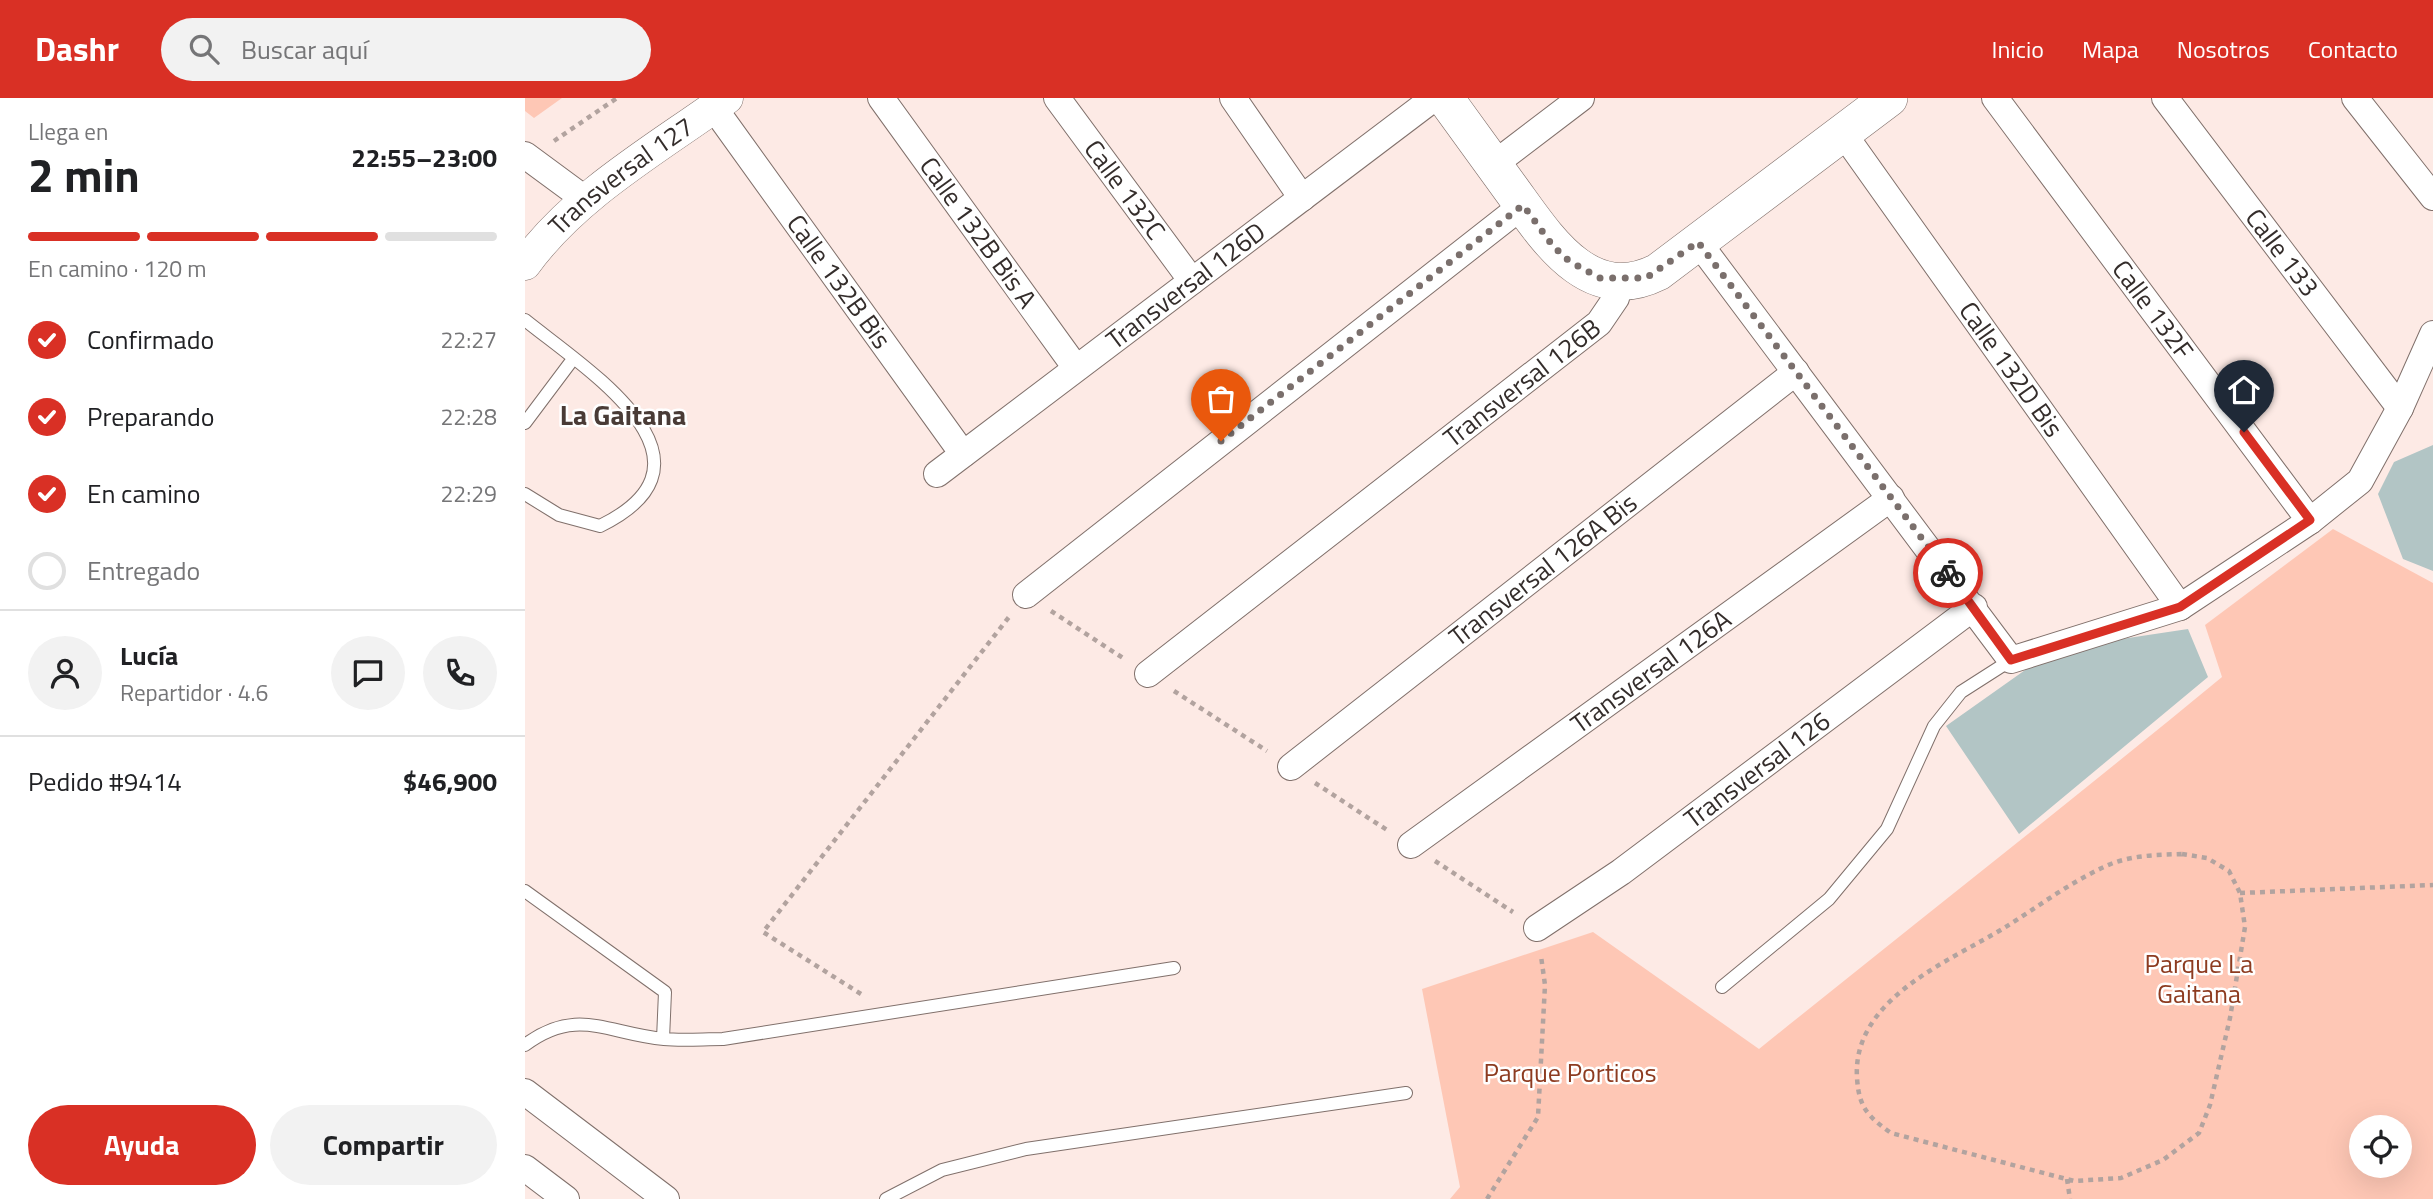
<!DOCTYPE html>
<html lang="es">
<meta charset="utf-8">
<style>
:root{--surface:#fff;--page:#f2f2f2;--text:#202124;--muted:#757577;--line:#e0e0e0;--accent:#d93025}
body{margin:0;font-family:"Titillium Web",sans-serif;background:var(--page);color:var(--text);height:100vh;display:flex;flex-direction:column;font-size:26px;white-space:nowrap}
*{box-sizing:border-box;margin:0}
p{font-size:23px;color:var(--muted)}
.icon{flex:none;width:38px;height:38px;fill:none;stroke:currentColor;stroke-width:2;stroke-linecap:round;stroke-linejoin:round}
.map{position:relative;flex:1;overflow:hidden}
.panel{display:flex;flex-direction:column;background:var(--surface);width:525px}
.panel>*{flex:none}
.controls{position:absolute;left:1824px;top:1017px;display:grid;gap:14px}
.controls a{display:grid;place-items:center;width:63px;height:63px;border-radius:50%;background:var(--surface);box-shadow:0 7px 28px #0002;font-size:35px}
.pin{position:absolute;display:grid;place-items:center;width:60px;height:60px;color:#fff;margin:-72px -30px;border-radius:50% 50% 50% 0;rotate:-45deg;box-shadow:0 0 7px #0007}
.pin .icon{rotate:45deg}
.courier{position:absolute;display:grid;place-items:center;width:70px;height:70px;margin:-35px;border:5px solid #d93025;border-radius:50%;background:#fff;color:#222;box-shadow:0 2px 9px #0007}
.head em{font-style:normal;font-weight:700}
.head div{display:flex;flex-direction:column-reverse}
.head{display:flex;align-items:center;justify-content:space-between;height:119px;padding:0 28px}
h1{font-size:46px;font-weight:700;line-height:52px}
.bar{display:grid;grid-template-columns:repeat(4,1fr);gap:10px 7px;align-content:center;height:84px;padding:0 28px}
.bar i{height:9px;border-radius:5px;background:var(--line)}
.bar .active{background:var(--accent)}
.bar p{grid-column:span 4}
.line{display:flex;align-items:center;gap:18px;padding:0 28px;border-top:2px solid var(--line)}
.line div{flex:1}
.round{display:grid;place-items:center;flex:none;width:74px;height:74px;border-radius:37px;background:var(--page)}
ol{padding:0 28px;list-style:none}
li{display:flex;align-items:center;gap:21px;height:77px}
li p{margin-inline-start:auto}
li .icon{padding:7px;border-radius:50%;background:var(--accent);color:#fff;stroke-width:4}
li:last-child{color:var(--muted)}
li i{width:38px;height:38px;border:4px solid var(--line);border-radius:50%}
.cta{display:flex;gap:14px;margin-top:auto;padding:14px 28px}
.cta a{flex:1;height:80px;border-radius:42px;background:var(--accent);color:#fff;font-size:28px;font-weight:700;line-height:80px;text-align:center}
.cta a+a{background:var(--page);color:var(--text)}
header{display:flex;align-items:center;gap:42px;box-sizing:border-box;height:98px;padding:0 35px;background:var(--accent);color:#fff}
header strong{font-size:33px}
nav{display:flex;gap:38px;margin-inline-start:auto;font-size:24px}
.search{width:490px;height:63px;background:var(--page);display:flex;align-items:center;gap:18px;box-sizing:border-box;padding:0 24px;border-radius:38px;color:var(--muted);font-size:26px}
main{display:flex;flex:1;min-height:0}
.map>svg:first-child{display:block}
.green{fill:#fec7b5;fill-rule:evenodd}
.building{fill:#b2c5c5}
.lines{fill:none;stroke-linecap:round;stroke-linejoin:round}
.service-casing{stroke:#80706b;stroke-width:14}
.minor-casing{stroke:#80706b;stroke-width:28}
.tertiary-casing{stroke:#80706b;stroke-width:33}
.secondary-casing{stroke:#80706b;stroke-width:38}
.path{stroke:#b2a39f;stroke-width:4.5;stroke-dasharray:5 5;stroke-linecap:butt}
.service{stroke:#fff;stroke-width:12}
.minor{stroke:#fff;stroke-width:26}
.tertiary{stroke:#fff;stroke-width:32}
.secondary{stroke:#fff;stroke-width:37}
.done{stroke:#7a6f6c;stroke-width:7;stroke-dasharray:0 12.6}
.route{stroke:#d93025;stroke-width:9}
.labels{text-anchor:middle;stroke-width:5;stroke-linejoin:round;paint-order:stroke}
.street-label{font-size:26px;fill:#342d2b;stroke:#fff}
.park-label{font-size:26px;fill:#8d3b20;stroke:#fff}
.neighbourhood-label{font-size:28px;font-weight:bold;fill:#493b36;stroke:#fff}
</style>
<header>
<strong>Dashr</strong>
<div class="search"><svg class="icon" aria-label="search" viewBox="0 0 24 24"><circle cx="10" cy="10" r="6"/><path d="M15 15l6 6"/></svg>Buscar aquí</div>
<nav><a>Inicio</a><a>Mapa</a><a>Nosotros</a><a>Contacto</a></nav>
</header>
<main>
<section class="panel">
<div class="head"><div><h1>2 min</h1><p>Llega en</p></div><em>22:55–23:00</em></div>
<div class="bar"><i class="active"></i><i class="active"></i><i class="active"></i><i></i><p>En camino · 120 m</p></div>
<ol>
<li><svg class="icon" aria-label="check" viewBox="0 0 24 24"><path d="M5 12l5 5 9-10"/></svg>Confirmado<p>22:27</p></li>
<li><svg class="icon" aria-label="check" viewBox="0 0 24 24"><path d="M5 12l5 5 9-10"/></svg>Preparando<p>22:28</p></li>
<li><svg class="icon" aria-label="check" viewBox="0 0 24 24"><path d="M5 12l5 5 9-10"/></svg>En camino<p>22:29</p></li>
<li><i></i>Entregado</li>
</ol>
<div class="line" style="height:126px"><a class="round"><svg class="icon" aria-label="person" viewBox="0 0 24 24"><circle cx="12" cy="8" r="4"/><path d="M4 21q1-7 8-7t8 7"/></svg></a><div><b>Lucía</b><p>Repartidor · 4.6</p></div><a class="round"><svg class="icon" aria-label="chat" viewBox="0 0 24 24"><path d="M4 5h16v11H9l-5 4z"/></svg></a><a class="round"><svg class="icon" aria-label="phone" viewBox="0 0 24 24"><path d="M5 4h4l2 5-3 2q2 4 5 5l2-3 5 2v4C11 20 4 13 5 4z"/></svg></a></div>
<div class="line" style="height:91px"><div>Pedido #9414</div><b>$46,900</b></div>
<div class="cta"><a>Ayuda</a><a>Compartir</a></div>
</section>
<div class="map">
<svg width="1908" height="1101" viewBox="0 0 1908 1101">
<rect width="100%" height="100%" fill="#fdeae5"/>
<path class="green" d="M0,0H37L9,20L0,13Z
M1808,431L1908,485V1101H925L935,1089L897,891L1068,834L1234,951C1388,827 1544,705 1697,579L1680,527ZM1836,1029H1874V1068H1836Z"/>
<path class="building" d="M1908,347V473L1878,461L1853,396L1869,364Z
M1663,531L1683,579L1494,736L1421,628L1530,551Z"/>
<g class="lines">
<defs>
<path id="service" d="M0,222C62,272 208,363 75,428L34,417L0,396
M0,325L48,261
M0,793L140,894L138,941
M1197,889L1304,801L1362,731L1409,628L1436,594L1486,562
M0,947C52,908 83,936 139,941C158,943 178,941 198,941L649,870
M361,1101L417,1072L501,1051L881,995"/>
<g id="minor">
<path id="s1" d="M356,0L551,270"/>
<path id="s2" d="M532,0L667,183"/>
<path d="M708,0L777,100"/>
<path id="s3" d="M1470,0L1785,423"/>
<path id="s4" d="M1640,0L1875,310"/>
<path d="M1830,0L1908,99"/>
<path id="s5" d="M189,10L438,356"/>
<path id="s6" d="M1318,35L1655,509"/>
<path d="M0,57L61,102"/>
<path d="M968,67L1056,0"/>
<path d="M1173,144L1486,562L1655,509L1785,423L1835,383L1875,310L1908,236"/>
<path id="s7" d="M412,376L909,0"/>
<path d="M501,497L998,107"/>
<path id="s8" d="M623,576L1074,225L1091,200L1095,182"/>
<path id="s9" d="M766,669L1271,274"/>
<path id="s10" d="M886,747L1366,400"/>
<path id="s11" d="M1012,830L1096,774L1449,509"/>
<path d="M0,994L141,1101"/>
<path d="M0,1070L41,1101"/>
</g>
<g id="tertiary">
<path id="s12" d="M0,166C51,96 133,50 202,0"/>
</g>
<path id="secondary" d="M920,0C942,30 964,61 986,91C1021,139 1063,209 1133,174L1364,0"/>
</defs>
<use href="#service" class="service-casing"/>
<use href="#minor" class="minor-casing"/>
<use href="#tertiary" class="tertiary-casing"/>
<use href="#secondary" class="secondary-casing"/>
<path class="path" d="M29,43L92,0
M526,513L601,562
M649,593L742,653
M790,685L862,732
M1657,756L1682,760L1704,773L1715,795L1720,829L1705,920L1685,1007L1674,1035L1638,1062L1596,1080L1549,1083L1366,1035C1342,1018 1334,1009 1332,980C1327,901 1423,864 1479,830C1511,810 1544,785 1579,769C1603,757 1631,757 1657,756Z
M910,763L988,814
M1715,795L1908,787
M336,896L238,834L484,519
M1542,1081L1545,1101
M962,1101L1013,1019L1020,887L1016,858"/>
<use href="#service" class="service"/>
<use href="#minor" class="minor"/>
<use href="#tertiary" class="tertiary"/>
<use href="#secondary" class="secondary"/>
</g>
<g class="lines">
<path class="done" d="M696,343L998,107L1028,148L1044,163L1075,180H1121L1173,144L1423,475"/>
<path class="route" d="M1423,475L1486,562L1655,509L1785,422L1719,334"/>
</g>
<g class="labels">
<g class="street-label">
<text dy="9" stroke="none"><textPath href="#s12" startOffset="131">Transversal 127</textPath></text>
<text dy="9" stroke="none"><textPath href="#s2" startOffset="114">Calle 132C</textPath></text>
<text dy="9" stroke="none"><textPath href="#s1" startOffset="166">Calle 132B Bis A</textPath></text>
<text dy="9" stroke="none"><textPath href="#s4" startOffset="194">Calle 133</textPath></text>
<text dy="9" stroke="none"><textPath href="#s5" startOffset="214">Calle 132B Bis</textPath></text>
<text dy="9" stroke="none"><textPath href="#s7" startOffset="312">Transversal 126D</textPath></text>
<text dy="9" stroke="none"><textPath href="#s3" startOffset="264">Calle 132F</textPath></text>
<text dy="9" stroke="none"><textPath href="#s6" startOffset="290">Calle 132D Bis</textPath></text>
<text dy="9" stroke="none"><textPath href="#s8" startOffset="474">Transversal 126B</textPath></text>
<text dy="9" stroke="none"><textPath href="#s9" startOffset="320">Transversal 126A Bis</textPath></text>
<text dy="9" stroke="none"><textPath href="#s10" startOffset="296">Transversal 126A</textPath></text>
<text dy="9" stroke="none"><textPath href="#s11" startOffset="271">Transversal 126</textPath></text>
</g>
<g class="park-label">
<text x="1674" y="875">Parque La<tspan x="1674" dy="30">Gaitana</tspan></text>
<text x="1045" y="984">Parque Porticos</text>
</g>
<g class="neighbourhood-label">
<text x="98" y="327">La Gaitana</text>
</g>
</g>
</svg>
<div class="controls">
<a><svg class="icon" aria-label="locate" viewBox="0 0 24 24"><circle cx="12" cy="12" r="6"/><path d="M12 2v4M12 18v4M2 12h4M18 12h4"/></svg></a>
</div>
<div class="pin" style="left:696px;top:343px;background:#ea580c"><svg class="icon" aria-label="bag" viewBox="0 0 24 24"><path d="M5 8h14l-1 12H6zM9 8a3 3 0 0 1 6 0"/></svg></div>
<div class="pin" style="left:1719px;top:334px;background:#1f2937"><svg class="icon" aria-label="home" viewBox="0 0 24 24"><path d="M3 11l9-7 9 7M6 9v11h12V9"/></svg></div>
<div class="courier" style="left:1423px;top:475px"><svg class="icon" aria-label="bike" viewBox="0 0 24 24"><circle cx="6" cy="16" r="4"/><circle cx="18" cy="16" r="4"/><path d="M6 16l4-8h5l3 8M10 8l3 8H6M13 5h3"/></svg></div>
</div>
</main>
